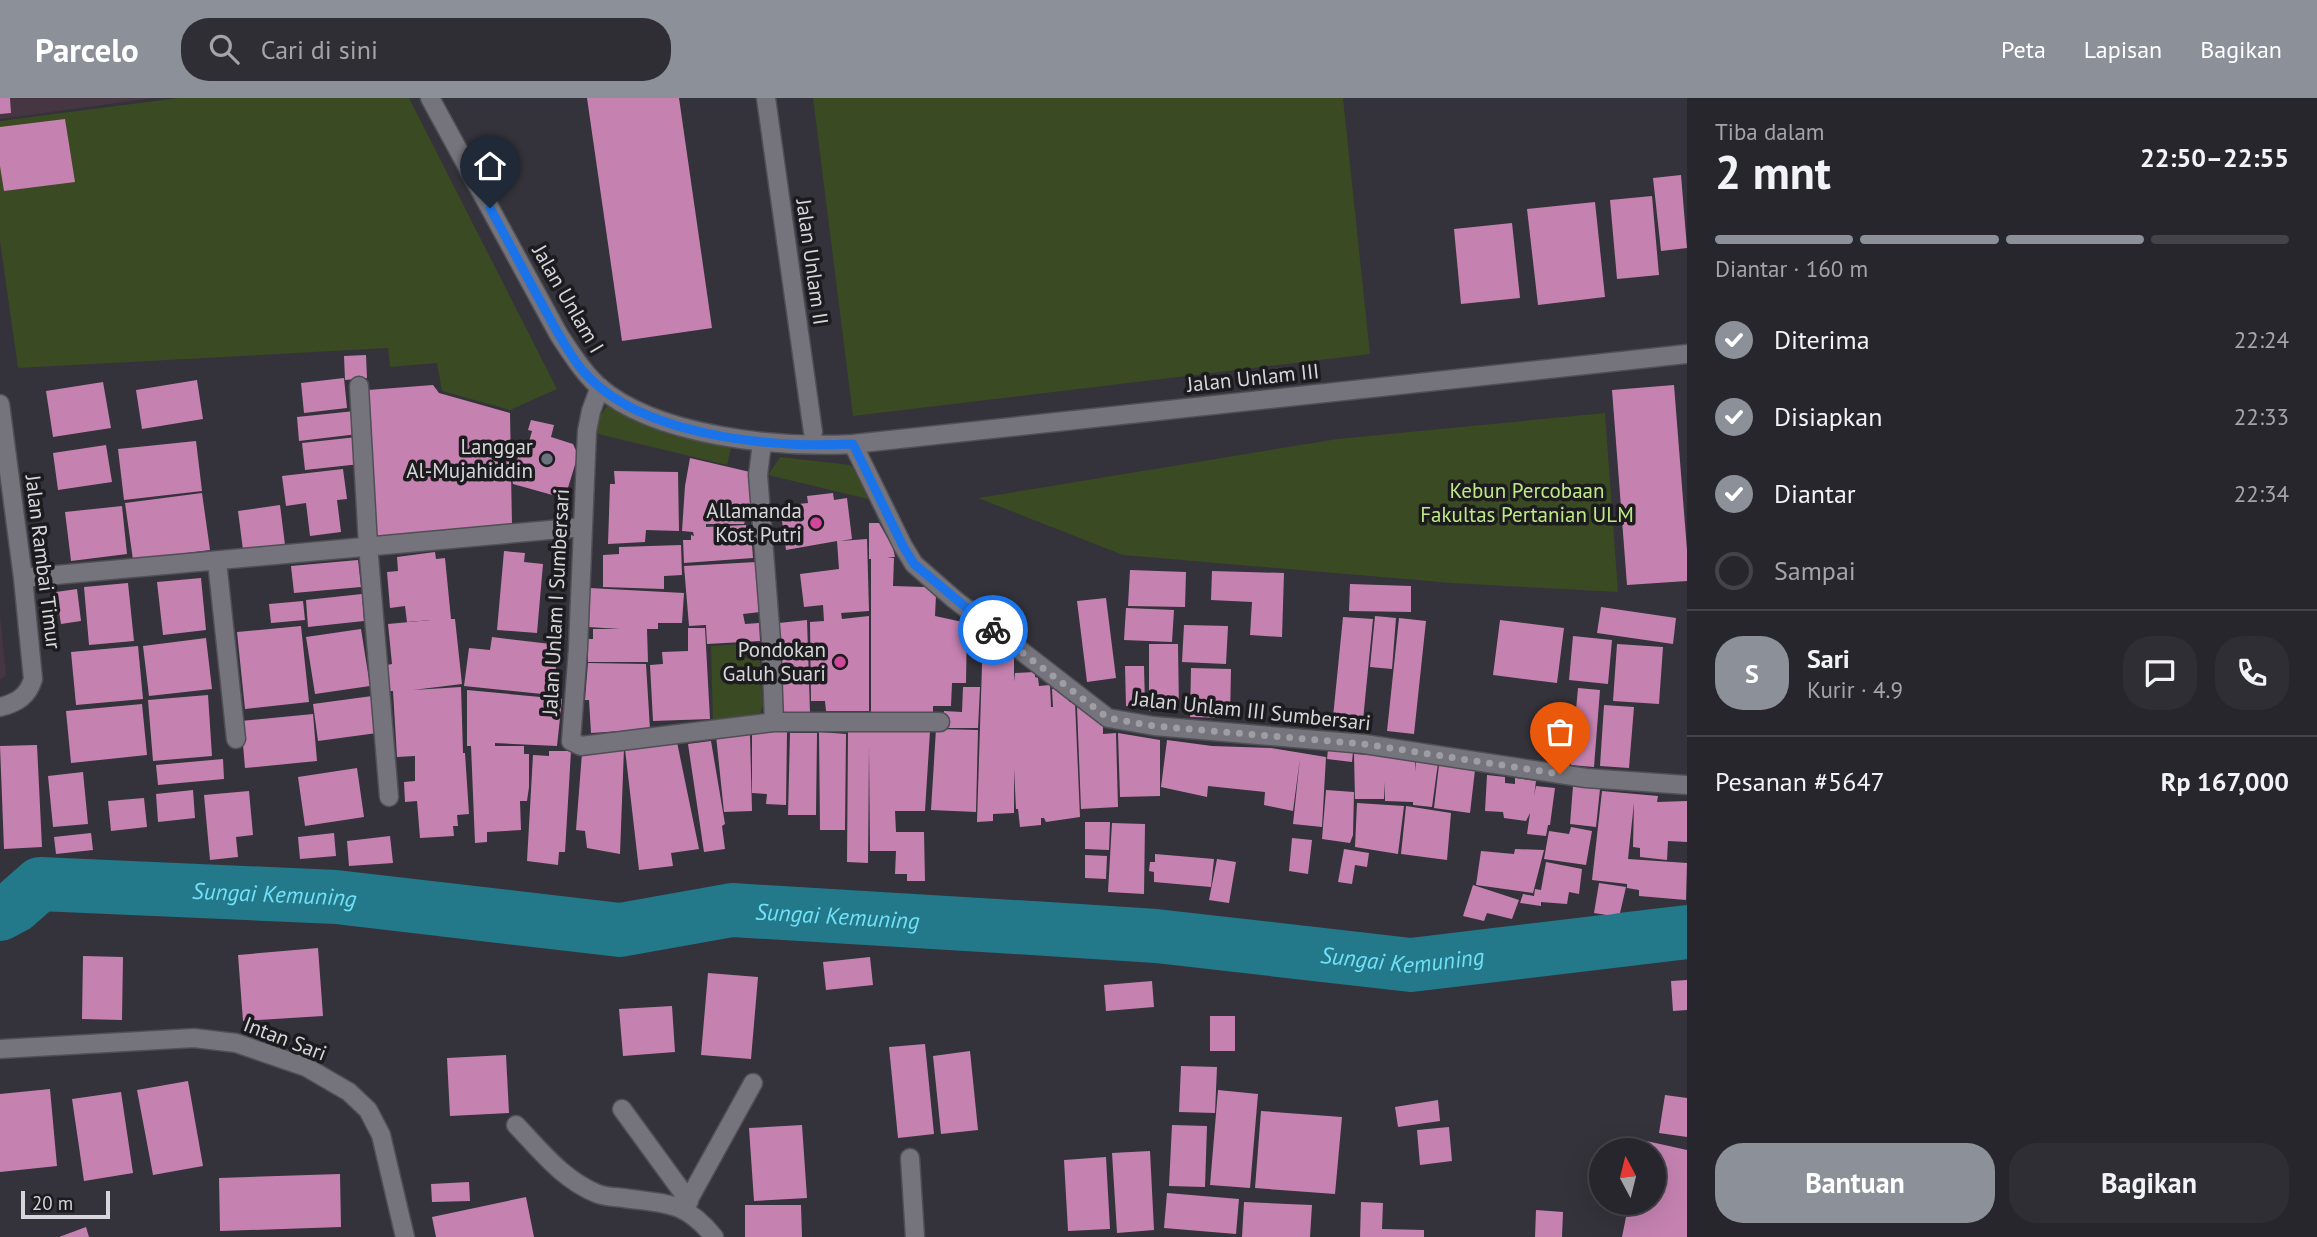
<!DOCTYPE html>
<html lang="id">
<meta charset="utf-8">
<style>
:root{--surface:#27262c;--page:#2f2e34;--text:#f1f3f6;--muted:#a4a5a9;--line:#434348;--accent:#8c9099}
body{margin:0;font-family:"PT Sans",sans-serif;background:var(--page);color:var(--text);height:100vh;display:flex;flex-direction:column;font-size:26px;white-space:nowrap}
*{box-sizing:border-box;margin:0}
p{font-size:23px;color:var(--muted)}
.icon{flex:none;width:38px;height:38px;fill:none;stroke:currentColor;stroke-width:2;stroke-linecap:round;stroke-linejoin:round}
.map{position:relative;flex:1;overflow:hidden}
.drawer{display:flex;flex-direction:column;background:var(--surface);width:630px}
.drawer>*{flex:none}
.needle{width:46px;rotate:353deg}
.tools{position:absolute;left:1589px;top:1040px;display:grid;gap:14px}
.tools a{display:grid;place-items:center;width:77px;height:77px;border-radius:50%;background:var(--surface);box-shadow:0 7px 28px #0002,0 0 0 2px var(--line);font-size:35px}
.scale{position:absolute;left:21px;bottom:18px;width:89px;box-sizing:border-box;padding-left:7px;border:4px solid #d7d6db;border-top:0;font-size:19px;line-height:24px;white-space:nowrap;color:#d7d6db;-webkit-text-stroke:5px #1c1b1e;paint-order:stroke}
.pin{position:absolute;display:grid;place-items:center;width:60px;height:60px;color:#fff;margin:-72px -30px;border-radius:50% 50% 50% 0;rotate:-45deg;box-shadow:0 0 7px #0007}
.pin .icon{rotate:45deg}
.courier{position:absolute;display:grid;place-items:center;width:70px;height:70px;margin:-35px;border:5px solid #1a73e8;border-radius:50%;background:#fff;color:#222;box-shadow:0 2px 9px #0007}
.summary em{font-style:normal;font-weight:700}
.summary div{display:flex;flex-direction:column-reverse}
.summary{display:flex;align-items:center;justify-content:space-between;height:119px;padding:0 28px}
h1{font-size:46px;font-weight:700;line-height:52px}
.bar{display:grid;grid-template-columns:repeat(4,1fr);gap:10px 7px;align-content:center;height:84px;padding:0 28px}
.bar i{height:9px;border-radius:5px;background:var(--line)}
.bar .current{background:var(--accent)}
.bar p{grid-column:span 4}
.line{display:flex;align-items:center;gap:18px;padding:0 28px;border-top:2px solid var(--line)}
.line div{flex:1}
.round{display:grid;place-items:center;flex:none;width:74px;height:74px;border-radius:28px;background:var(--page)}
ol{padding:0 28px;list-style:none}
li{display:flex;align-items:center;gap:21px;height:77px}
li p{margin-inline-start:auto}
li .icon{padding:7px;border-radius:50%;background:var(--accent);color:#fff;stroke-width:4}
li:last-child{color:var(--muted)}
li i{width:38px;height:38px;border:4px solid var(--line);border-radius:50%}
.cta{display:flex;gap:14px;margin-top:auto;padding:14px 28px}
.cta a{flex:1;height:80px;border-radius:28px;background:var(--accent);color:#fff;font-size:28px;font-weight:700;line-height:80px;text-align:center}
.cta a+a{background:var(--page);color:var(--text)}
header{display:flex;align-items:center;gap:42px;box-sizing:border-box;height:98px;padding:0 35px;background:var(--accent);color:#fff}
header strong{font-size:33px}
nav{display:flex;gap:38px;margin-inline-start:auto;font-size:24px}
.search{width:490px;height:63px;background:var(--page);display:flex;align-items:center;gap:18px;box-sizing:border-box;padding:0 24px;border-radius:28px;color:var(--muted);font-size:26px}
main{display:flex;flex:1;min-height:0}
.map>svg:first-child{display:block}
.education{fill:#453642}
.green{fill:#3a4a22}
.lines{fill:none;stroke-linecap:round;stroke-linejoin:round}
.river{stroke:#237889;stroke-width:54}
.building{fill:#c582b1}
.minor-casing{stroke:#504f55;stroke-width:21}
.minor{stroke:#75737b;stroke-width:18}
.done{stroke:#9e9da3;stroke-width:7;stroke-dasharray:0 12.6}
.route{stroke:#1a73e8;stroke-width:9}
.worship-dot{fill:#6b7280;stroke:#1c1b1e;stroke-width:2.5}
.hotel-dot{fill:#d1479c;stroke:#1c1b1e;stroke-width:2.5}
.labels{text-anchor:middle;stroke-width:7;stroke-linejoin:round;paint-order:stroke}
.street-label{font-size:21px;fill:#d7d6db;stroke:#1c1b1e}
.poi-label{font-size:21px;fill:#d7d6db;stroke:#1c1b1e;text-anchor:end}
.park-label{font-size:21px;fill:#bfe987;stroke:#1c1b1e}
.water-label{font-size:23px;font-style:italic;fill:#72e1f8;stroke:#1c1b1e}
</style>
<header>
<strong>Parcelo</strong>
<div class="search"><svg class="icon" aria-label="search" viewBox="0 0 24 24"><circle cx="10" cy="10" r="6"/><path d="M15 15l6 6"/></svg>Cari di sini</div>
<nav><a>Peta</a><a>Lapisan</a><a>Bagikan</a></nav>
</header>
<main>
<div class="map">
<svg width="1687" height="1139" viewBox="0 0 1687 1139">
<rect width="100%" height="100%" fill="#34323a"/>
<path class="education" d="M0,0H153L0,21Z
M0,515L6,577L0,582Z"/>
<path class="green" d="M178,0H409L557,291L510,312L442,293L437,265L390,269L388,250L18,270L0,143V23Z
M813,0H1343L1370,256L853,318Z
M607,308C647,329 687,341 731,350L727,367L594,335L598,321Z
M1605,315L1618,494L1452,485L1123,457L978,400L1337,341Z
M780,359L850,367L855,371L868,401L768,377Z
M742,546L743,559L760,563L763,607L760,615L713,623L711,548Z"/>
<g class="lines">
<path class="river" id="s1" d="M0,816L15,808L40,786L336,799L620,832L732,812L1048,831L1156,838L1411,867L1687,834"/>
</g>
<path class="building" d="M0,0H10L11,15L0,16Z
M587,0H679L712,230L622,243Z
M65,21L75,84L4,93L0,68V29Z
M1681,77L1687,150L1661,153L1653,80Z
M1652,98L1659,177L1617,181L1610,102Z
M1595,104L1605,199L1538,207L1527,111Z
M1512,125L1520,200L1461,206L1454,131Z
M366,257L367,280L345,282L344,258Z
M344,280L347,310L304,315L301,285Z
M197,282L203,321L142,331L136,292Z
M103,284L111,330L53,339L46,293Z
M433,287L439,295L510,315L511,369L521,367L516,366L521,349L527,351L532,333L528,332L531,322L554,327L551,339L573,346L578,357L567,393L556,398L513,386L511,376L512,426L375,439L368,292Z
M1674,287L1687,452V483L1627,487L1612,292Z
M355,313L358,336L299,343L297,319Z
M357,339L360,366L305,372L302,345Z
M196,343L202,393L124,402L118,351Z
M106,347L112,384L58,392L53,355Z
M690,360L750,374L753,422L745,423L744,426H706V429L746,427L747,434H751L753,460L684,465L683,442H691V437L694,438L693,434L682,433L685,388Z
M343,371L347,401L337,402L341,434L310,438L306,405L286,408L282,378Z
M614,373L678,374L679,433L646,432L645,444L608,446L610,386H615Z
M202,395L210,452L133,462L125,405Z
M833,395L834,402L847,400L852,441L840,443L867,441L869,513L841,515L842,521L869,518V613H826L825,603H811L810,524L824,523L823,507L804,509L800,476L839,471L837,443L786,452L780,408L808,405L807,398Z
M280,407L285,447L243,452L238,413Z
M122,408L127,456L71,463L65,414Z
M869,425H879L893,450L895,459H887L894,460L893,488L925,489L936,497L935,518L967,525L966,585H952L951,608H933V615H871V461H869Z
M681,447L682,477L664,478V491L603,489V457L619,456V449Z
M504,453L525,455L524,464L543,466L537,535L497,532Z
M435,454L436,461L445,460L451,521H455L462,586L413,592L461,589L463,655H465L469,716L457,717L458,728H453L454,738L420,740L417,703L405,704L404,684L415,683V658L397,659L393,593H390L387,567L392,566L388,526L431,522L407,524L405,508L390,510L387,474L398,473L397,459Z
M358,462L361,489L294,495L291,468Z
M756,464L760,514L743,516L745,526L759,525L760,543L707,546L706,527L689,528L684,468Z
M1130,472L1186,474L1185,509L1128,508Z
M1212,473L1284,475L1282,539L1250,537L1252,504L1211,502Z
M201,480L206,532L163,537L157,484Z
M128,485L134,543L89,547L84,489Z
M1350,486L1411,488V514L1349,513Z
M589,490L684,495L682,525H658V531H647L648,564H588V541H593V531H620L588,529Z
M77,491L81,523L61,526L56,494Z
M362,496L364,523L308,529L306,502Z
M1106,500L1116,580L1087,584L1077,503Z
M303,503L305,522L271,525L269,506Z
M1601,509L1676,520L1673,546L1597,535Z
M1126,510L1174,512L1172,544L1124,542Z
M1375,518L1396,520L1392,571L1370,569Z
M1343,519L1373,521L1363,622L1333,619Z
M1399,520L1426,523L1414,636L1387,633Z
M807,522L810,615L783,614L779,525Z
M1500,522L1564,530L1557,585L1493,577Z
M1184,527L1228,528L1226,566L1182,564Z
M301,528L309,604L245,611L237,534Z
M688,530H705L710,621L653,623L650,567L663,566L662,554L688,553Z
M361,531L370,588L315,596L306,539Z
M983,536L1014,558V584L1015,575L1035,574V579L1038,580L1039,588L1050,587L1051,609H1053L1052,591H1059L1069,599V604H1075L1080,719L1046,724L1044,720H1041V727L1020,729L1018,711H1016L1014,671V715L993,716V723L977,724Z
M1573,538L1612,542L1608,586L1569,582Z
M492,539L559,547L552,597L464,588L469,550L490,552Z
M206,540L212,591L149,598L143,548Z
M1149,546H1178L1179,613H1149Z
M1617,546L1663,549L1659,606L1613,603Z
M138,548L143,601L76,607L71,554Z
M588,565L646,566L650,631L591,635L589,602H585Z
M1125,568H1144L1145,607L1126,608Z
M1191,570L1231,571L1230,620L1190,619Z
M963,589H980L978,630H942L944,613L962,614Z
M1578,590L1600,592L1594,669L1571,667Z
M467,592L562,601L557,648L495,645V648H524V656H529V689L527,703H520L521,732L487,734V744L475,745L471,648H467Z
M208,597L212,658L153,663L148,602Z
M372,598L377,635L318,643L313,606Z
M142,606L147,657L71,665L66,613Z
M1604,607L1634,609L1629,670L1600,668Z
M1077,609L1103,625V636L1116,635L1118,709L1081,711Z
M313,616L317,663L245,670L241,623Z
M869,629L930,633L925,713H895L896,734H924L925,783H907V776H895L896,753H870L869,648L868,765L847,764L848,634H869Z
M936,631L978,632L976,714L931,712Z
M787,633L786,707L766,706L767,696L752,695V634Z
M819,634L846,636L845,732H820Z
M790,635H817L816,717H788Z
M1118,635L1160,642V698L1120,699Z
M750,637L752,713L724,714L716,638Z
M1167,642L1212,648L1271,650L1326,659L1322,729L1293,726L1300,660L1293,713L1264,707L1265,694L1208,688L1207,699L1161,689Z
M711,643L725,726L722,728L725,751L704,754L688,646Z
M677,644L699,751L671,755L673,768L639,772L625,651Z
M37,647L42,749L4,751L0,648Z
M624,650L620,756L587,750L585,733L576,732L582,655Z
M1328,651L1353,654L1352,664L1327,661Z
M549,653H571L565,754H559L558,767L527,763L533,657L549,658Z
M1354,656L1415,660V674L1416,662L1438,665L1432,709L1413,707V704L1385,703V684L1384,701H1355Z
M223,661L224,681L158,687L156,667Z
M1439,667L1475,672L1470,715L1434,710Z
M357,670L364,719L305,728L298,679Z
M83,674L88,726L53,729L48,678Z
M1487,677L1505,679V685L1515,686V680L1536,683L1534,698L1536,688L1555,690L1550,727H1548L1546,738L1527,736L1530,715L1526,723L1504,720L1503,714L1485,713Z
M1573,688L1600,691L1596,729L1570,726Z
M193,692L195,720L158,724L156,696Z
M1326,692L1354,694L1353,737L1350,745L1322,741Z
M249,693L253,737L236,739L238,759L210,762L204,697Z
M1602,693L1658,698L1657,704L1687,703V744L1668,743L1667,762L1640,759V750L1633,749L1634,705L1628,761L1687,765L1686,802L1639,798V792L1627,790V786L1592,782Z
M144,700L147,729L111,733L108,703Z
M1357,705L1404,708L1398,756L1355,749Z
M1406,708L1451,715L1447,762L1401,756Z
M1085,724H1110L1109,752L1085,751Z
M1112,725L1145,726L1144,796L1108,794Z
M1571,729L1592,733L1586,767L1544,761L1549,733L1569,736Z
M91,735L93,752L56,756L54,739Z
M334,735L336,758L300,761L298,739Z
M390,738L393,765L349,768L347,743Z
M1292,740L1312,742L1308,776L1289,773Z
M1344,751L1369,755L1367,769L1355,767L1352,786L1338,784Z
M1515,751L1544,752L1533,795L1476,787L1481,753L1514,756Z
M1155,756L1214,761L1211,789L1154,784V774L1149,773L1150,764H1155Z
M1085,757L1107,758L1106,781L1085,780Z
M1217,761L1236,764L1229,805L1209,802Z
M1546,764L1582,771L1579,796L1569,794L1567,806L1541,804V808L1520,805L1523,796L1534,798L1535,791L1541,792Z
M1599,785L1626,789L1620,815L1607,817L1594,815Z
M1473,787L1519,802L1512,821L1487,815L1484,823L1463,818Z
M318,850L323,918L243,923L238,857Z
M83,858L123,859L122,922L82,921Z
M870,859L873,887L826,892L823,864Z
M708,875L758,879L751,961L701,957Z
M1687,882V912L1673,913L1671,883Z
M1152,883L1154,909L1106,913L1104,887Z
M672,908L675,954L623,958L619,911Z
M1210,918H1235V953H1210Z
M925,946L934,1036L898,1040L889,949Z
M970,953L978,1032L941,1036L933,958Z
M506,957L509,1015L450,1018L447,960Z
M1181,968L1217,969L1215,1015L1179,1014Z
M188,983L203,1068L153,1077L137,992Z
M50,991L57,1068L0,1074V996Z
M1218,992L1258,996L1250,1090L1210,1087Z
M121,994L133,1075L84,1083L72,1001Z
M1665,997L1687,1000V1039L1659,1035Z
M1438,1002L1440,1023L1398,1029L1395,1009Z
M1261,1013L1342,1019L1335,1096L1255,1090Z
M802,1027L807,1100L754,1103L749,1030Z
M1172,1027L1207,1028L1205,1089L1169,1088Z
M1449,1029L1452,1063L1420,1067L1417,1032Z
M1642,1042L1687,1052V1139H1622L1629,1104H1654V1052H1640Z
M1150,1053L1154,1132L1117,1135L1112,1055Z
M1106,1059L1110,1131L1068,1133L1064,1062Z
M340,1076L341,1129L220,1133L219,1080Z
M469,1084L470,1103L432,1104L431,1086Z
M1167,1095L1239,1101L1236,1136L1164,1130Z
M526,1099L534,1139H436L432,1119Z
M1244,1104L1312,1107L1310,1139H1242Z
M1361,1104L1383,1105L1382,1131L1424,1132V1139H1360Z
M745,1107H801L802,1139H745Z
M1536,1112L1563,1114L1562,1139H1535Z
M86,1129L89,1139H59Z"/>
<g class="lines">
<defs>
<path id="minor" d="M430,0L559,237C571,255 582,273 598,288C656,339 779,350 853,346L1687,256
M766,0L813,334
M359,288L368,447L389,699
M600,289L591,313L587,333L578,550L571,643L581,648L774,624H940
M0,306L23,480L33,581C28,598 17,605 0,609
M762,345L758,377L771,542L774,624
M853,346L903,448L914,466L954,501L1108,620L1154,628L1364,646L1586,680L1687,687
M217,463L236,641
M23,480L583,429
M0,951L194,940L236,945L306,969L349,994L368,1012L381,1037L405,1139
M622,1011L689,1103
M516,1027C541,1053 563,1082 598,1096C606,1099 616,1099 624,1100C667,1106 685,1103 714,1139
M910,1060L915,1139
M684,1110L753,985"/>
</defs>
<use href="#minor" class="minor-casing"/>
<use href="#minor" class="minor"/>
</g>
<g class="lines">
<path class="done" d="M993,532L1108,620L1154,628L1364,646L1560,676"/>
<path class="route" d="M490,110C506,140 522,169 538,199C551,222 563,247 579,268C634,339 771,350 853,346L903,448L914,466L993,532"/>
</g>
<circle class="worship-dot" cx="547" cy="361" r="7"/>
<g class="hotel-dot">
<circle cx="816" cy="425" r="7"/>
<circle cx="840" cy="564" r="7"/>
</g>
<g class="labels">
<g class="street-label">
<text transform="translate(812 164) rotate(82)" y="7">Jalan Unlam II</text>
<text transform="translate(568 201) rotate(60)" y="7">Jalan Unlam I</text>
<text transform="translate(1253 280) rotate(-6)" y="7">Jalan Unlam III</text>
<text transform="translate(43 464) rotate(83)" y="7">Jalan Rambai Timur</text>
<text transform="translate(556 504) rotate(-87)" y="7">Jalan Unlam I Sumbersari</text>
<text transform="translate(1252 613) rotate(6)" y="7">Jalan Unlam III Sumbersari</text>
<text transform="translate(285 941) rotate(21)" y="7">Intan Sari</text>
</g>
<g class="poi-label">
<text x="533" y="356">Langgar<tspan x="533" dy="24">Al-Mujahiddin</tspan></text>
<text x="802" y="420">Allamanda<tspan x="802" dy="24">Kost Putri</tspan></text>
<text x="826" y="559">Pondokan<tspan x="826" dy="24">Galuh Suari</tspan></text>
</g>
<g class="park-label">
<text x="1527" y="400">Kebun Percobaan<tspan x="1527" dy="24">Fakultas Pertanian ULM</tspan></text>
</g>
<g class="water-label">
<text dy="8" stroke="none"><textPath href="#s1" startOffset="285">Sungai Kemuning</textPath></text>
<text dy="8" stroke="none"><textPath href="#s1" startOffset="852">Sungai Kemuning</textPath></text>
<text dy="8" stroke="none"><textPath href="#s1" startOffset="1419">Sungai Kemuning</textPath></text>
</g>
</g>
</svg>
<div class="tools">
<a><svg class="needle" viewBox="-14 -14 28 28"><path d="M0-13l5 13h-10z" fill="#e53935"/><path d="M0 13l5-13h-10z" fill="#a4a5a9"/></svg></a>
</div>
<div class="scale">20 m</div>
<div class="pin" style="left:1560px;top:676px;background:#ea580c"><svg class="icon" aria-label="bag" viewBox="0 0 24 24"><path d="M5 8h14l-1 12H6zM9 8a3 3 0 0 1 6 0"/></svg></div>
<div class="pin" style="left:490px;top:110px;background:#1f2937"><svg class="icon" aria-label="home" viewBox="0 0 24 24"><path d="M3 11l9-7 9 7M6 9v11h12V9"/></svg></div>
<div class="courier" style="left:993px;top:532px"><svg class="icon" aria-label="bike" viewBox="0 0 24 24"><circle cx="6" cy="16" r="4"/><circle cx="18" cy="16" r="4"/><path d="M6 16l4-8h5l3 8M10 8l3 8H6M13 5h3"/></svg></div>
</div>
<section class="drawer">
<div class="summary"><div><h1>2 mnt</h1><p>Tiba dalam</p></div><em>22:50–22:55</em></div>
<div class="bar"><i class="current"></i><i class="current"></i><i class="current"></i><i></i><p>Diantar · 160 m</p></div>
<ol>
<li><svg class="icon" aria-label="check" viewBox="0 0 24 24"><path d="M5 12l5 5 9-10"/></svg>Diterima<p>22:24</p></li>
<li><svg class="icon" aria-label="check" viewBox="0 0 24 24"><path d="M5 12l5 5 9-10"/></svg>Disiapkan<p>22:33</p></li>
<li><svg class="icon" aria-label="check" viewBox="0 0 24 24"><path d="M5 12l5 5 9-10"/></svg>Diantar<p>22:34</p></li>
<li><i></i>Sampai</li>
</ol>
<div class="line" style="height:126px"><b class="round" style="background:var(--accent);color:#fff">S</b><div><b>Sari</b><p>Kurir · 4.9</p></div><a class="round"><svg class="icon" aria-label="chat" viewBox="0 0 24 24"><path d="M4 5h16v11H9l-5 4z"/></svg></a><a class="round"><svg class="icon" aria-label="phone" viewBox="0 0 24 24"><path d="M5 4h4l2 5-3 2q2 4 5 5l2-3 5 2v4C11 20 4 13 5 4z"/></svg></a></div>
<div class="line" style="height:91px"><div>Pesanan #5647</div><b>Rp 167,000</b></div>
<div class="cta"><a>Bantuan</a><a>Bagikan</a></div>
</section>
</main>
